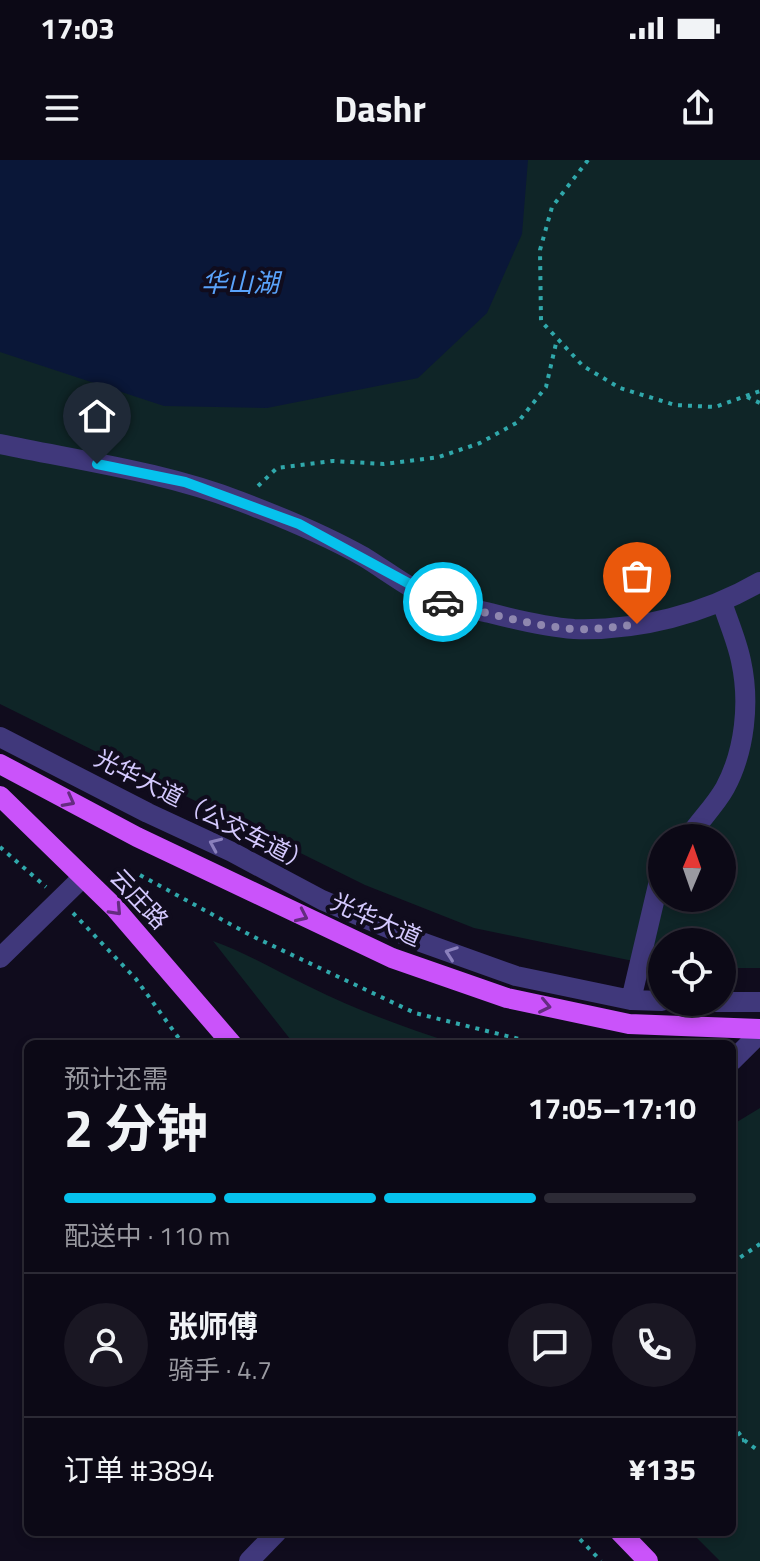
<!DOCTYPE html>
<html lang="zh">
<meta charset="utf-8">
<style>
:root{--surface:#0c0916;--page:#1a1723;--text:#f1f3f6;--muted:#9a9aa1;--line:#2c2a35;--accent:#06c2ed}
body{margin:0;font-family:"Titillium Web","Noto Sans SC",sans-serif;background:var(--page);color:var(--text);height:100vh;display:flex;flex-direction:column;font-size:30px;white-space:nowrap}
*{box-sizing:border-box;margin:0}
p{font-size:26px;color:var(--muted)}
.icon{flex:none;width:44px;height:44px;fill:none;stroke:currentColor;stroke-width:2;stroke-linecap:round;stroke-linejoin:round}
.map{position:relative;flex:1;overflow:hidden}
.sheet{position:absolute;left:24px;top:880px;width:712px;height:496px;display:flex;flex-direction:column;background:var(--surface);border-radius:12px;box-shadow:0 4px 12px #0003,0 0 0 2px var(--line)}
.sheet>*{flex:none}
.needle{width:52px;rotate:2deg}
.buttons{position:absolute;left:648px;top:664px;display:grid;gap:16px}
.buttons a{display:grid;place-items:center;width:88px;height:88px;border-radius:50%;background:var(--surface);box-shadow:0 4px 12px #0003,0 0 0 2px var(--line);font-size:40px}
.pin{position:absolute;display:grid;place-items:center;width:68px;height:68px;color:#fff;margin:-82px -34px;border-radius:50% 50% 50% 0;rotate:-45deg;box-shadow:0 0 8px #0007}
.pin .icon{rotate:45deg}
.courier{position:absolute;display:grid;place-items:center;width:80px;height:80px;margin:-40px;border:6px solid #06c2ed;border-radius:50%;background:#fff;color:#222;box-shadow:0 2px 10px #0007}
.headline em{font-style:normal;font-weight:700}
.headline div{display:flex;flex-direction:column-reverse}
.headline{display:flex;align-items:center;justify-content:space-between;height:136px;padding:0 40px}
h1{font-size:52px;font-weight:700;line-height:60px}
.bar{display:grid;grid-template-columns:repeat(4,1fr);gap:12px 8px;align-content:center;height:96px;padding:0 40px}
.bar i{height:10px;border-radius:6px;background:var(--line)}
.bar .current{background:var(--accent)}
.bar p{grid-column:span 4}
.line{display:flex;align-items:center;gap:20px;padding:0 40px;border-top:2px solid var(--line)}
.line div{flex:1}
.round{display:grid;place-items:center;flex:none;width:84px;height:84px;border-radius:42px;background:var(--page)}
.status{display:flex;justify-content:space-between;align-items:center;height:56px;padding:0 40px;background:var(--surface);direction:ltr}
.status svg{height:22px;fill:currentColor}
header{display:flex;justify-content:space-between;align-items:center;height:104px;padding:0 40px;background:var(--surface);font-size:36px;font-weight:700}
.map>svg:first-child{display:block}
.green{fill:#0f2527;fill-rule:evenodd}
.water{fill:#0a1738}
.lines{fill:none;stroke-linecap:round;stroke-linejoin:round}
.path{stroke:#30a8ab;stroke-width:4;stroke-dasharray:4 6;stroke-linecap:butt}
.minor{stroke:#40387b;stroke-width:20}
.major{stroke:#ca53fa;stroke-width:20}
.oneway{stroke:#642c80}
.oneway2{stroke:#8a80bc}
.done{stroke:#8f87af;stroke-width:8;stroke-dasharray:0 14.4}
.route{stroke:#06c2ed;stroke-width:10}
.labels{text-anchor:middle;stroke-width:8;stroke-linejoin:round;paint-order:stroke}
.street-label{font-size:24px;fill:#d4c9fe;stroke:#100c1d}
.water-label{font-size:26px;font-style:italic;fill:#5aa3fb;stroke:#100c1d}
</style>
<div class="status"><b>17:03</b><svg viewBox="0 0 49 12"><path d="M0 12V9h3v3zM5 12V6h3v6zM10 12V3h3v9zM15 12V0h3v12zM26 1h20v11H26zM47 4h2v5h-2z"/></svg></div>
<header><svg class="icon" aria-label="menu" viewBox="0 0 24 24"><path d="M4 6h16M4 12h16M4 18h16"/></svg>Dashr<svg class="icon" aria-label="share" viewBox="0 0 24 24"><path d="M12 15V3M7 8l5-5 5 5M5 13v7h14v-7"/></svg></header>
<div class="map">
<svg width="760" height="1401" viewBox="0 0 760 1401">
<rect width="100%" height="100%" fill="#100c1d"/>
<path class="green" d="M0,0H760V808H722V782H662V807L474,768L365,725L0,544ZM662,678H722V738H662Z
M213,781C247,793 276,811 308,826C356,850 406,868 456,884H294Z
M760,948V1401H720L691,1372H732V965Z"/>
<path class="water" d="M0,0H528L522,74L487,153L418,218L267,248L164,246L0,192Z"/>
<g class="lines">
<path class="path" d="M588,0L552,47L540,90L541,161L583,206L620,228L675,245L715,247L760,231
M747,237L760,243
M258,326L277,308L333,301L384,304L439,297L480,283L518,262L546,227L557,179
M0,687L46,727
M140,715L252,776L415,853L539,884
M73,753L136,819L183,884
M732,1103L760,1084
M732,1264L744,1280L760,1292
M732,1281L744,1280
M573,1372L601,1401"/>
<path class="minor" d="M0,284C81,301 165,312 242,342C284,358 325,375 364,397C387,411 412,431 437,440C454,446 473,449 490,453C517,460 546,467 574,469C638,471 705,454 760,422
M0,577L148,653L232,692L322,740L421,782L516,816L631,840L662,841
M688,678C699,661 715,646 725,628C745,591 750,542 741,501C737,481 728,461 722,442
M0,798L83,717
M631,840L658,725L662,719
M696,842H760
M732,901L760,873
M249,1401L277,1372"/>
<path class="major" d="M0,604L137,677L392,798L507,838L629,864L760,869
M0,636L114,747L232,884
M620,1372L648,1401"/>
</g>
<defs><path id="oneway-chevron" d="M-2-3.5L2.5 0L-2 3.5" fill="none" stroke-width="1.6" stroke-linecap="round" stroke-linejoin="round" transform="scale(2)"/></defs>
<g class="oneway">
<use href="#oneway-chevron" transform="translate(69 641) rotate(28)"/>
<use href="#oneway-chevron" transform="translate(116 750) rotate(47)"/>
<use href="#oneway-chevron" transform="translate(302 756) rotate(25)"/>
<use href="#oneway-chevron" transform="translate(545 846) rotate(12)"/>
</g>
<g class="oneway2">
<use href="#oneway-chevron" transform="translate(215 684) rotate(-156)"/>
<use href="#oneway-chevron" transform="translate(451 793) rotate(-160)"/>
</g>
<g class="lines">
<path class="done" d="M443,442C485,452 530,466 574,469C595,470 616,467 637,464"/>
<path class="route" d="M97,304L185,322L299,364L443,442"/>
</g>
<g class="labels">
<g class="street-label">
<text transform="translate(203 651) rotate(27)" y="8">光华大道（公交车道）</text>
<text transform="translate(139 739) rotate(47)" y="8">云庄路</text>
<text transform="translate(376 760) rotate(24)" y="8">光华大道</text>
</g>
<g class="water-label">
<text x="240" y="132">华山湖</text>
</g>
</g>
</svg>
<div class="buttons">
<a><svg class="needle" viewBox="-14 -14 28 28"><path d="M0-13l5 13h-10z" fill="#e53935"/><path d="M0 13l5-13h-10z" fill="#9a9aa1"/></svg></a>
<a><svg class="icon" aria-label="locate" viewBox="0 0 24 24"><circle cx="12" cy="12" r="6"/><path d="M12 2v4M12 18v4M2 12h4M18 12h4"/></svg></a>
</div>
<div class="pin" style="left:637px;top:464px;background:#ea580c"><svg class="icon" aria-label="bag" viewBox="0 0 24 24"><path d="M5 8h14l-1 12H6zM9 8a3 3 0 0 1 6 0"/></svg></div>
<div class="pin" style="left:97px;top:304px;background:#1f2937"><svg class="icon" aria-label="home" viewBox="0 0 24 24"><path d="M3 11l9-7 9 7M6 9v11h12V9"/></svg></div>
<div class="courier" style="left:443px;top:442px"><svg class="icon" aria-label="car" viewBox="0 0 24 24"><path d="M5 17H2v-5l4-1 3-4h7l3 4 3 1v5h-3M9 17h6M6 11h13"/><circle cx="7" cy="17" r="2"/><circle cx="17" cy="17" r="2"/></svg></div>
<section class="sheet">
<div class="headline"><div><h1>2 分钟</h1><p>预计还需</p></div><em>17:05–17:10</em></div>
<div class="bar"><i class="current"></i><i class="current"></i><i class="current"></i><i></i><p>配送中 · 110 m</p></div>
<div class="line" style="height:144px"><a class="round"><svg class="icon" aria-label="person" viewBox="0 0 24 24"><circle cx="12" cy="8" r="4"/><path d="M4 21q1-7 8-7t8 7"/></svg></a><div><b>张师傅</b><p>骑手 · 4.7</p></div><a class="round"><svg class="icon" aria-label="chat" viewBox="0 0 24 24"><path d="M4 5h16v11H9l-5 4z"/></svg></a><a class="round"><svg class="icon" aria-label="phone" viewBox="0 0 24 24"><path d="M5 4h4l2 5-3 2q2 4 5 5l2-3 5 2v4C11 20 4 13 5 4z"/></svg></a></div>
<div class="line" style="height:104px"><div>订单 #3894</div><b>¥135</b></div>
</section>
</div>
